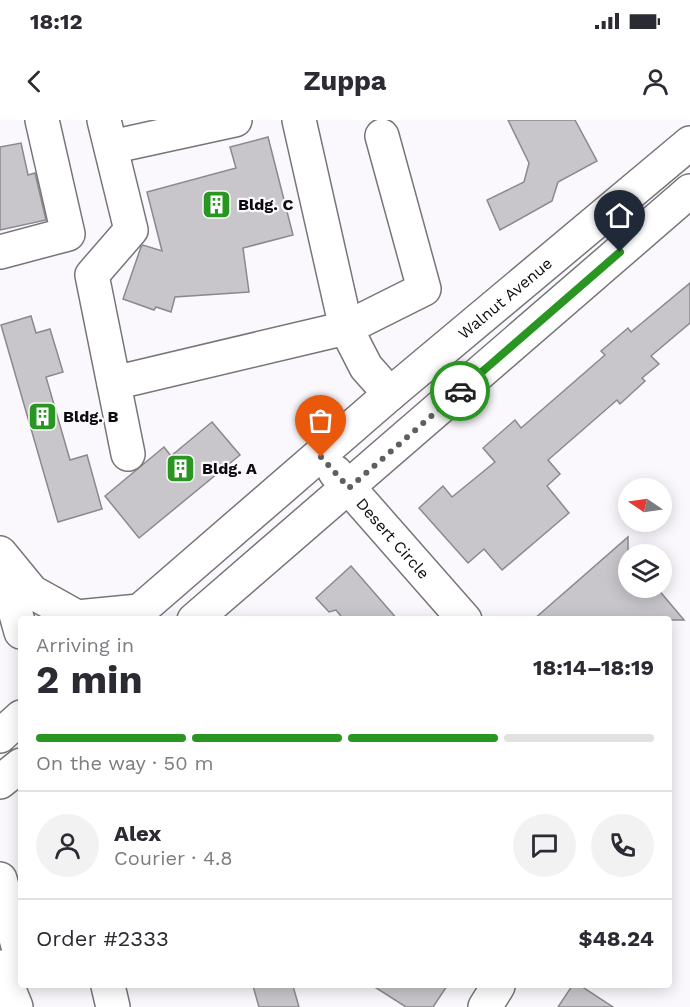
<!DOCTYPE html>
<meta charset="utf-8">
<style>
:root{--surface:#fff;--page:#f2f2f3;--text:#2b2b33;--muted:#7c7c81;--line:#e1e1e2;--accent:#289621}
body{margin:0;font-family:"Work Sans",sans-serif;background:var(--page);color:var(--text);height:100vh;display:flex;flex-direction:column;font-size:22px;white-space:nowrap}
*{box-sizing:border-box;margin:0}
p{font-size:20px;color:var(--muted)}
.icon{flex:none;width:33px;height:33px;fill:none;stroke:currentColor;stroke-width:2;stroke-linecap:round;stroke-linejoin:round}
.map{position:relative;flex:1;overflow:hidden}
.side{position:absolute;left:18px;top:496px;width:654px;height:372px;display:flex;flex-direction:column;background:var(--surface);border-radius:6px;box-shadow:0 3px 15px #0003}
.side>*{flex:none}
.needle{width:39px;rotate:283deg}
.controls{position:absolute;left:618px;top:358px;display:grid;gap:12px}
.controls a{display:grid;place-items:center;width:54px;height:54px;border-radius:50%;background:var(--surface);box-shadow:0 3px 15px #0003;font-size:30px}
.pin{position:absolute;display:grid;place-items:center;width:51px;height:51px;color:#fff;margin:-62px -26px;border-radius:50% 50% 50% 0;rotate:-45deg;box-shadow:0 0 6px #0007}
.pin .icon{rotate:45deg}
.courier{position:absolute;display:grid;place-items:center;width:60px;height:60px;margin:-30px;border:4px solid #289621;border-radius:50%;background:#fff;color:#222;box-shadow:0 2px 8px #0007}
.summary em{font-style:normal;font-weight:700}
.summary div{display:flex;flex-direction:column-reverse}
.summary{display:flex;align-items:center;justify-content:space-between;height:102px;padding:0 18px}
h1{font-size:39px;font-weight:700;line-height:45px}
.bar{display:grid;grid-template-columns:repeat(4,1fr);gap:9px 6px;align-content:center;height:72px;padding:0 18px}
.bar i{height:8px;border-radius:4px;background:var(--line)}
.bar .on{background:var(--accent)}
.bar p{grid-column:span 4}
.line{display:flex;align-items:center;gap:15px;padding:0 18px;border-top:2px solid var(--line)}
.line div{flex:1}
.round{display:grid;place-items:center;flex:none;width:63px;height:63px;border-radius:32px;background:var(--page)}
.status{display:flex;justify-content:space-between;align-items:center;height:42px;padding:0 30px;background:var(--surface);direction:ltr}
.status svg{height:16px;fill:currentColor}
header{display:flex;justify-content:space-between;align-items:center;height:78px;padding:0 18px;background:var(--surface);font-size:27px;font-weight:700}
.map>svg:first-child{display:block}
.building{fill:#c8c6ca;stroke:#8b898d;stroke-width:1.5}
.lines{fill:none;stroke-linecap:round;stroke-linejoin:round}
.minor-casing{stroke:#777579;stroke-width:36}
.major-casing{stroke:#777579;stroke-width:36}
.highway-casing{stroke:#777579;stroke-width:36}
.minor{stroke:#fff;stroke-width:33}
.major{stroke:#fff;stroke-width:33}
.highway{stroke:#fff;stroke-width:33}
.done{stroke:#5f5e61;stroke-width:6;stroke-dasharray:0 10.8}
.route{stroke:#289621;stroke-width:8}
.labels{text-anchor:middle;stroke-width:4.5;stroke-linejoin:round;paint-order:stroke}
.poi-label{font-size:16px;font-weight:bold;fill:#0c0b0d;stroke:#faf8fc;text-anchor:start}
.street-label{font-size:16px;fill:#0c0b0d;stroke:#faf8fc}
</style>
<div class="status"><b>18:12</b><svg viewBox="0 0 49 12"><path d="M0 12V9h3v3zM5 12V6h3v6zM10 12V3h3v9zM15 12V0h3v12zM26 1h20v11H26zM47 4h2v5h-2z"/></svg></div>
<header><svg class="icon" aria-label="back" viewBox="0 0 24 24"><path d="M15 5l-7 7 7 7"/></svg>Zuppa<svg class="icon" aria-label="person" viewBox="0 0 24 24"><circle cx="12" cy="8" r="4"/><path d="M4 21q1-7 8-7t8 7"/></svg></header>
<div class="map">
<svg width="690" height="887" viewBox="0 0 690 887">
<rect width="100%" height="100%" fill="#faf8fc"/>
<path class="building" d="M508,0H575L597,41L558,62L552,81L500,110L487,80L524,62L529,43Z
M268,17L293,115L243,128L249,172L175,177L171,192L156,187L154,190L123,179L141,127L143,125L162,131L147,72L236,48L230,27Z
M21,23L28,55L35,53L46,100L0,110V27Z
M690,163V203L651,236L659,244L642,258L645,261L620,284L617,280L548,340L560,354L547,366L569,393L502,450L484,429L468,443L419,388L443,366L452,377L495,342L483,328L515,300L521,308L605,235L601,231L628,208L631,212Z
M31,196L36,213L50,209L63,252L46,257L70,340L87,335L102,389L58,402L1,205Z
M212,302L240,335L139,418L105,376L164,327L171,336Z
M628,417V468H657L684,500H533Z
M351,446L398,500H344L336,490L329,492L316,478Z
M253,866H293L299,887H259Z
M373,866H447L433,887H406Z
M572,866H581L613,887H558Z"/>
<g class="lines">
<defs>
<g id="minor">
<path d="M104,0L131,110L92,155L128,334"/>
<path d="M299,0L346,208L366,247L390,274"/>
<path d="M111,27L235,0"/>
<path d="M0,132L68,114L42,0"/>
<path d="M114,263L346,208L424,169L382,16"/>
<path id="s1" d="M335,352L465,500"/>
<path id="s2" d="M129,500L390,274L690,23"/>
<path d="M194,500L690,71"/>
<path d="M485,887L498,866"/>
</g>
<path id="major" d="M0,616L21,597
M0,662L21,645"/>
<path id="highway" d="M0,433L32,472L77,497L139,491
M2,444L21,512
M0,759L21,837
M0,847L16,887
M108,866L113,887"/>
</defs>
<use href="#minor" class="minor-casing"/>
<use href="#major" class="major-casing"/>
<use href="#highway" class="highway-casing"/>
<use href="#minor" class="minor"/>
<use href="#major" class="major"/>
<use href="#highway" class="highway"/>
</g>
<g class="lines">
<path class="done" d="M321,337L349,368L460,271"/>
<path class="route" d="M460,271L620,132"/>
</g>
<defs>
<symbol id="building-square" viewBox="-11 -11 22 22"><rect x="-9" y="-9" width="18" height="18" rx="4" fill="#289621" stroke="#faf8fc"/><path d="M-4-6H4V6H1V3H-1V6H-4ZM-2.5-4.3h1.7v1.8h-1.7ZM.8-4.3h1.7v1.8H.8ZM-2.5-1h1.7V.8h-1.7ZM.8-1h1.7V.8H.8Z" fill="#fff"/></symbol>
</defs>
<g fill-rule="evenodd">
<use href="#building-square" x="200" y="68" width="33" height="33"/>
<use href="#building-square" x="26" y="280" width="33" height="33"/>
<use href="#building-square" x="164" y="332" width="33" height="33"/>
</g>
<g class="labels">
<g class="poi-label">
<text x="238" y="90">Bldg. C</text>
<text x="63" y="302">Bldg. B</text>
<text x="202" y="354">Bldg. A</text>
</g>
<g class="street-label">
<text dy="6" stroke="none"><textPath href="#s2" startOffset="495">Walnut Avenue</textPath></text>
<text dy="6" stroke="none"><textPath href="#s1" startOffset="88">Desert Circle</textPath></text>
</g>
</g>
</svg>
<div class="controls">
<a><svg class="needle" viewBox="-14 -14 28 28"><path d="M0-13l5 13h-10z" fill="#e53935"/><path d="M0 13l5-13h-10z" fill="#7c7c81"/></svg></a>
<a><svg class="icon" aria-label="layers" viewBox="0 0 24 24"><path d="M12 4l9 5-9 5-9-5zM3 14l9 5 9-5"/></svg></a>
</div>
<div class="pin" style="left:321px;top:337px;background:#ea580c"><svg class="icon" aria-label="bag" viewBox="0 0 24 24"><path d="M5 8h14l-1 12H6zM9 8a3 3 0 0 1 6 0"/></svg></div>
<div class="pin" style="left:620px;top:132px;background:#1f2937"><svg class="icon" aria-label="home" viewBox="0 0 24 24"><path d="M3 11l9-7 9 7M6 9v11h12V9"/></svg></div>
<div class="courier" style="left:460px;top:271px"><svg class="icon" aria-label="car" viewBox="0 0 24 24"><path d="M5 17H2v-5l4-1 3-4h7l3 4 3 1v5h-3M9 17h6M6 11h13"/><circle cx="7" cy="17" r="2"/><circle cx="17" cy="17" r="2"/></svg></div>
<section class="side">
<div class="summary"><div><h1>2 min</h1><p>Arriving in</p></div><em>18:14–18:19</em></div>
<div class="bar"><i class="on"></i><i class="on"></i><i class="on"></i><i></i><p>On the way · 50 m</p></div>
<div class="line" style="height:108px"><a class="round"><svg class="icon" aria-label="person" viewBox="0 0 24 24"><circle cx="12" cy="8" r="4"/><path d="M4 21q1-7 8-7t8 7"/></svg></a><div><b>Alex</b><p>Courier · 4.8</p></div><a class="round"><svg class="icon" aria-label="chat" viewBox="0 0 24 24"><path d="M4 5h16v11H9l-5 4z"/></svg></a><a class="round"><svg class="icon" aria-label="phone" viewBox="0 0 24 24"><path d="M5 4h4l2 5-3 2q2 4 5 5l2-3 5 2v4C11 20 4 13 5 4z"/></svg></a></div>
<div class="line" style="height:78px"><div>Order #2333</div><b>$48.24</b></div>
</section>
</div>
